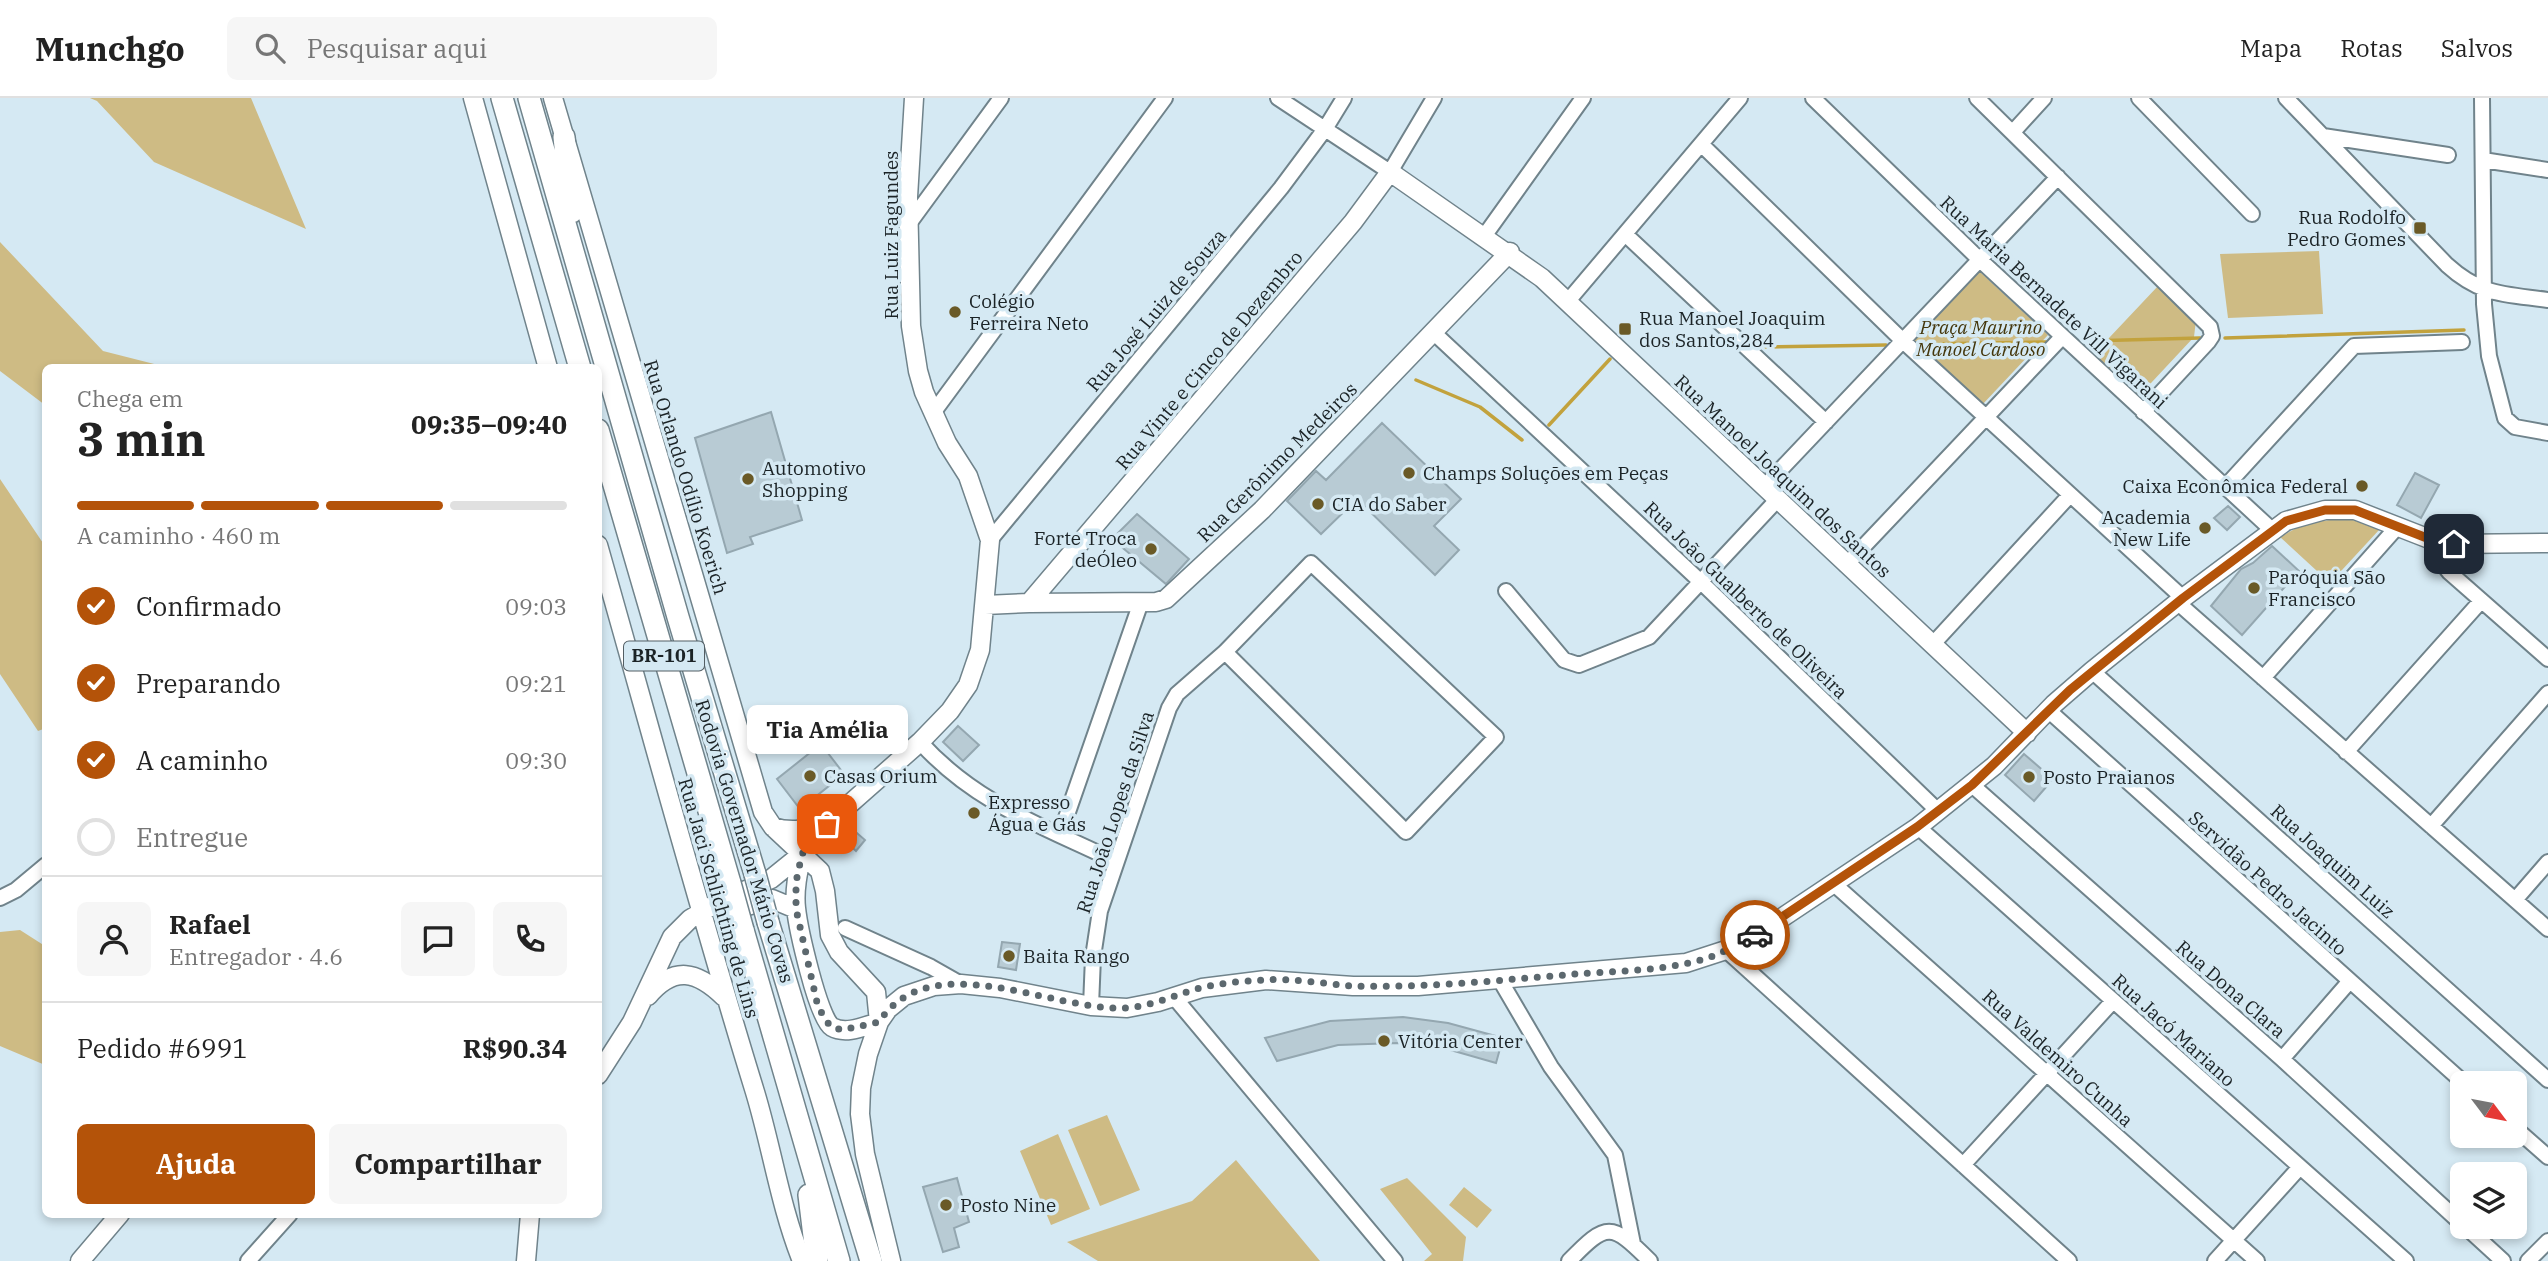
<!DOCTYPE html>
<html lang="pt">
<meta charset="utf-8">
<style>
:root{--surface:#fff;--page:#f6f6f6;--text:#222;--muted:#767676;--line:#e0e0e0;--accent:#b45309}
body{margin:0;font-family:"IBM Plex Serif",serif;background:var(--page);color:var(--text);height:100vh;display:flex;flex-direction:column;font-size:26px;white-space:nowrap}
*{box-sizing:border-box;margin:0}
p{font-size:23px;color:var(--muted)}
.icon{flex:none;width:38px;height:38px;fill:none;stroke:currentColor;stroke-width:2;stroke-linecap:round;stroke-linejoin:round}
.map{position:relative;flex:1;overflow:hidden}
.drawer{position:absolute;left:42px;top:266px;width:560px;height:854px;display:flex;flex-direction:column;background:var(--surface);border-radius:10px;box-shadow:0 4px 10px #0003}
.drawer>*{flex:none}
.needle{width:46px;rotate:122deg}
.fabs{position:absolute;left:2450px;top:973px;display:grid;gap:14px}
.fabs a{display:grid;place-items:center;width:77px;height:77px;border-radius:10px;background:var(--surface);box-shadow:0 4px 10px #0003;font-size:35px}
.pin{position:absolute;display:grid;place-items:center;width:60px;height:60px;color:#fff;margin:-30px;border-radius:14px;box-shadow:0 4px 10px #0006}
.courier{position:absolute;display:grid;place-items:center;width:70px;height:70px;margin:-35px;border:5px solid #b45309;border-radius:50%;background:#fff;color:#222;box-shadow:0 2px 9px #0007}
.bubble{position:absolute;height:49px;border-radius:10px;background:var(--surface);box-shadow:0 4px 10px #0003;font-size:23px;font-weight:700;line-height:49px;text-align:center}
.summary em{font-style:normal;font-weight:700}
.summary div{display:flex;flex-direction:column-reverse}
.summary{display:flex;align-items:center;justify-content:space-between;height:119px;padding:0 35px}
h1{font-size:46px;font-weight:700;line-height:52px}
.bar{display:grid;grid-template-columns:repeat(4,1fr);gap:10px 7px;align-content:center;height:84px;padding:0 35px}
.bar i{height:9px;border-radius:5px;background:var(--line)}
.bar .active{background:var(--accent)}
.bar p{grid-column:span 4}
.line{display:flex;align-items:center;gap:18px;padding:0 35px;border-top:2px solid var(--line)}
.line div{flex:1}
.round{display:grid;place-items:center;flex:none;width:74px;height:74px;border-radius:10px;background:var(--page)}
ol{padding:0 35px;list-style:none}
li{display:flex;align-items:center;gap:21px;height:77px}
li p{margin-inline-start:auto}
li .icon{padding:7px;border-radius:50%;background:var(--accent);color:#fff;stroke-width:4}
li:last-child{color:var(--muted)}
li i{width:38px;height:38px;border:4px solid var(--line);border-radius:50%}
.cta{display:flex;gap:14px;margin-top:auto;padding:14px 35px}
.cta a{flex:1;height:80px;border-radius:10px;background:var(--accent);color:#fff;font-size:28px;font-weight:700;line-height:80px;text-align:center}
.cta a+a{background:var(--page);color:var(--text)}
header{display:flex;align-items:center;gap:42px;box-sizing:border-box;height:98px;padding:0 35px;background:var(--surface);border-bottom:2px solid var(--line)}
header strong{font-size:33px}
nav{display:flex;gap:38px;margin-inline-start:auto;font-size:24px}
.search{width:490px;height:63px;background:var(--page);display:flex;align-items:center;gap:18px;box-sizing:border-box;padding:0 24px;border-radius:10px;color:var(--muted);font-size:26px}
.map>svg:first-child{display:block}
.green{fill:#cebb84}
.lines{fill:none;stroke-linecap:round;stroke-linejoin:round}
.stream{stroke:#c2a23d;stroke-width:3.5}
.building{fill:#b8cbd4;stroke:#94a7b0;stroke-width:2}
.minor-casing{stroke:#70838b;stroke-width:18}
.major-casing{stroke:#70838b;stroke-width:21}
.highway-casing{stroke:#70838b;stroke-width:24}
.minor{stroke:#fff;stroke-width:14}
.major{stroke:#fff;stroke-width:18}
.highway{stroke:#fff;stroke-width:21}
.highway-bridge-casing{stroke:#70838b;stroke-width:24;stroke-linecap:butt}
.highway-bridge{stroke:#fff;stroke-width:21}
.done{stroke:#5c686e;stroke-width:7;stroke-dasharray:0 12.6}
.route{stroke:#b45309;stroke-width:9}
.poi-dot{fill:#6a5a27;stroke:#d5e9f3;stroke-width:2.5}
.labels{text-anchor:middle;stroke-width:7;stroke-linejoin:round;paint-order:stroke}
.shield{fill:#d5e9f3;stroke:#535e64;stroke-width:2}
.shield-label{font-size:18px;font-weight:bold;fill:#1b2326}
.poi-label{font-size:19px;fill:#1b2326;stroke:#d5e9f3;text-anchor:start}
.street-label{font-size:19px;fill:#1b2326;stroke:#d5e9f3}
.park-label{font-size:19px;font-style:italic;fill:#44360b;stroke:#d5e9f3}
</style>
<header>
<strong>Munchgo</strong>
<div class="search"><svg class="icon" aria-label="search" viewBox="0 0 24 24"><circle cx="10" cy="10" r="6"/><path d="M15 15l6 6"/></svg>Pesquisar aqui</div>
<nav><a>Mapa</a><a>Rotas</a><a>Salvos</a></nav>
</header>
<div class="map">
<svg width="2548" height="1163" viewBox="0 0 2548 1163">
<rect width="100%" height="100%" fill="#d5e9f3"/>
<path class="green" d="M90,0H251L306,131L154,64L97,3Z
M0,144L103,253L166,269L46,270L45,307L0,273Z
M2319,153L2323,216L2228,220L2220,156Z
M1979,173L2048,237L1982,307L1913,243Z
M2158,188L2196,222L2194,239L2137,300L2092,258Z
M0,381L45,448L46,630L38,633L0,576Z
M2336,421L2353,422L2379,432L2330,485L2280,439L2304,426Z
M20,832L45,848V967L0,948V834Z
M1107,1017L1140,1092L1100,1108L1068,1032Z
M1058,1036L1090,1111L1051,1127L1020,1053Z
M1236,1062L1320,1163H1098L1067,1144L1192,1103Z
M1407,1080L1466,1139L1463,1163H1424L1432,1156L1380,1091Z
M1464,1089L1492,1112L1477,1130L1449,1107Z"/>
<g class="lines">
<path class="stream" d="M2225,240L2464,232
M1643,243L1729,250
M2087,243L2200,240
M1925,246L2046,244
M1766,249L1886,247
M1416,282L1480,309L1522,342
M1549,327L1610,261"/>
</g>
<path class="building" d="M771,314L802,422L750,439L753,446L727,455L695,340Z
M1382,325L1461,401L1434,428L1459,452L1435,477L1357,401L1321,436L1287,403L1316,373L1326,382Z
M2415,375L2439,387L2421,420L2397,407Z
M2228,408L2240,419L2227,432L2214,420Z
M1137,416L1189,461L1166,486L1112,441Z
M2272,448L2299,473L2242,537L2211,508L2241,471L2253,465Z
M958,628L979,647L963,663L943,644Z
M821,646L844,676L800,711L777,681Z
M2024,656L2053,681L2034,703L2005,677Z
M850,729L865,742L856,753L841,739Z
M1002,844L1020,846L1016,872L998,869Z
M1403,919L1448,925L1503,940L1496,965L1447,951L1398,945L1338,947L1277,963L1265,940L1330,923Z
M957,1080L969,1124L954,1130L959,1149L943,1154L923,1089Z"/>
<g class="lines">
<defs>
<path id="minor" d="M1278,0L1390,74L1434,0
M1813,0L1979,161L2272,432
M1977,0L2210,229L2212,238L2208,244L2143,314
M2139,0L2252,116
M2286,0L2447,167C2481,198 2505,196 2548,202
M2482,0L2484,206L2489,258L2505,320L2515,329L2548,335
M2013,34L2044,0
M2323,38L2448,57
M1701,46L1903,243L2183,500
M2483,62L2548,72
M908,127L1001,0
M1625,136L1826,324
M1485,137L1583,0
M1568,203L1740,0
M1433,234L1701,484L1938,713
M933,315L1165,0
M1764,389L2058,79
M2225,389L2354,248L2462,244
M990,442L1281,90L1325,31L1344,0
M2432,442L2438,460L2449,474L2548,561
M1846,467L2062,239
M1506,493L1564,562L1579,567L1649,539L1777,402
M2177,504L2548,831
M1932,547L2070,397
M2092,573L2548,982
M2263,580L2398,428
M2048,612L2464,985
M920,644C976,706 1043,728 1115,763
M2346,654L2481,503
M1972,687L2282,961L2462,1126
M2431,728L2548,595
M1918,729L2406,1163
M1060,737L1141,504
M1834,786L2257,1163
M0,800L16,792L46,767
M2515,802L2548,764
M845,830L931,869L961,886
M1726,852L2069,1163
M1500,882L1551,969L1615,1057L1633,1146
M1174,899L1395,1163
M1091,908L1093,859L1100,813L1169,610L1177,596L1225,554L1311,465L1496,639L1406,734L1225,554
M2282,961L2349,884
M2515,1030L2548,1059
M1963,1067L2113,903
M2466,1129L2503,1163
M248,1163L290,1116
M1569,1163C1607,1124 1611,1124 1650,1163
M2215,1163L2300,1069
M2528,1163L2548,1143"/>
<path id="major" d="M473,0L548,270
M553,0L763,714L773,729L820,773L825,793L830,837L839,854L876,894L879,924L868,956L861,990L860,1016L865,1056L891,1163
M598,447C650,630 699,813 755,994C772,1050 780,1108 802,1163
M1029,505L1156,504L1166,501L1262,412L1510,154
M985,507L1029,505L1353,124L1390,74L1542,180L2027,635
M773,729C792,735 807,731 827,726
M802,756C798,774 794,792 796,810C798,829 818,921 832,929C846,937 865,928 879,924L888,911L904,898L934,888L961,886L1000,890L1091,908L1127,910L1158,904L1202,890L1266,882L1353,888H1418L1686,865L1726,852L1756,837L1918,729L1994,668L2054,606L2092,573L2183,500L2286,423L2325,412H2355L2432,442L2454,446L2548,445
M726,814L772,801L796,811
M648,898C674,867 697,873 724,899
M598,977L632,924L672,839L690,821L717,805L771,781L802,756L827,726L920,644L950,613L968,587L980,552L990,442L968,378L947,345L924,294L918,273L911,228L908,99L914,0
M80,1163L120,1116
M526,1163L530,1116"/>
<path id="highway" d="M502,0L580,270
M529,0L678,519L755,776
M564,39L572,114
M598,332L730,785
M768,824L871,1163
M743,832L839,1163
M809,1097L817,1163"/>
</defs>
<use href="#minor" class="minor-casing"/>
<use href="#major" class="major-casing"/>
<use href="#highway" class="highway-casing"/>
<use href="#minor" class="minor"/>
<use href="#major" class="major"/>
<use href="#highway" class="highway"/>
<defs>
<path id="highway-bridge" d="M755,776L768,824
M730,785L743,832"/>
</defs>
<use href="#highway-bridge" class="highway-bridge-casing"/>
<use href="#highway-bridge" class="highway-bridge"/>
</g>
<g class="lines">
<path class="done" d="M827,726L802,756L796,784V811L818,909L830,928L842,932L879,924C930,846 1051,913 1124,910C1151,909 1174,897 1200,890C1221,885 1243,883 1264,882C1293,880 1324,886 1353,888C1427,890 1502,882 1576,876C1615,873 1659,873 1697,863C1718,858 1737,847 1755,837"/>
<path class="route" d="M1755,837L1917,729L1972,687L2070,592L2183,500L2286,423L2325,412H2355L2432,442L2454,446"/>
</g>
<g class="poi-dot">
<rect x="2413" y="123" width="14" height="14" rx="3.5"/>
<circle cx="955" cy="214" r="7"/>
<rect x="1618" y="224" width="14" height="14" rx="3.5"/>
<circle cx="1409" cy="375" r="7"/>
<circle cx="748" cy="381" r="7"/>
<circle cx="2362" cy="388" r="7"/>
<circle cx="1318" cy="406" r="7"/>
<circle cx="2205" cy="430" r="7"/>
<circle cx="1151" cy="451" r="7"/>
<circle cx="2254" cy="490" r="7"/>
<circle cx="810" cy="678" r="7"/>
<circle cx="2029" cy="679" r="7"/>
<circle cx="974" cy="715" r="7"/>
<circle cx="1009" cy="858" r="7"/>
<circle cx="1384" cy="943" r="7"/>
<circle cx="946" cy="1107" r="7"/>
</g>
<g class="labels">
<rect class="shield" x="624" y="543.5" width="80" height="29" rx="5"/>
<g class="shield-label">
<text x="664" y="564">BR-101</text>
</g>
<g class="poi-label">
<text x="2406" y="126" text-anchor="end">Rua Rodolfo<tspan x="2406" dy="22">Pedro Gomes</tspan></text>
<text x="969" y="210">Colégio<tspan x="969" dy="22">Ferreira Neto</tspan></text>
<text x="1639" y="227">Rua Manoel Joaquim<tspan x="1639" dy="22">dos Santos,284</tspan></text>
<text x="762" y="377">Automotivo<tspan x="762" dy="22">Shopping</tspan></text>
<text x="1423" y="382">Champs Soluções em Peças</text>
<text x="2348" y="395" text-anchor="end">Caixa Econômica Federal</text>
<text x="1332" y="413">CIA do Saber</text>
<text x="2191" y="426" text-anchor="end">Academia<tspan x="2191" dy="22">New Life</tspan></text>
<text x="1137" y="447" text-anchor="end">Forte Troca<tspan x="1137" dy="22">deÓleo</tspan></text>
<text x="2268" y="486">Paróquia São<tspan x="2268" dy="22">Francisco</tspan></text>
<text x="824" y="685">Casas Orium</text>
<text x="2043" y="686">Posto Praianos</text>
<text x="988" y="711">Expresso<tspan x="988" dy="22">Água e Gás</tspan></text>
<text x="1023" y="865">Baita Rango</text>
<text x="1398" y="950">Vitória Center</text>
<text x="960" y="1114">Posto Nine</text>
</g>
<g class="street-label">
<text transform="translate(891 137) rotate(-90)" y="7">Rua Luiz Fagundes</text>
<text transform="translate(2054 204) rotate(43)" y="7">Rua Maria Bernadete Vill Vigarani</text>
<text transform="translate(1156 212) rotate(-50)" y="7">Rua José Luiz de Souza</text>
<text transform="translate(1209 262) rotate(-50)" y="7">Rua Vinte e Cinco de Dezembro</text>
<text transform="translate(1277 364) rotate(-45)" y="7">Rua Gerônimo Medeiros</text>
<text transform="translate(1783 378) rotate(43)" y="7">Rua Manoel Joaquim dos Santos</text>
<text transform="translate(686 379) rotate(73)" y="7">Rua Orlando Odílio Koerich</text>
<text transform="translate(1746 502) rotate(44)" y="7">Rua João Gualberto de Oliveira</text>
<text transform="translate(1115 714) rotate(-72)" y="7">Rua João Lopes da Silva</text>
<text transform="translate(745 743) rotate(73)" y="7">Rodovia Governador Mário Covas</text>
<text transform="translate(2333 763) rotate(42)" y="7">Rua Joaquim Luiz</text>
<text transform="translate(2268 785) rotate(42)" y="7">Servidão Pedro Jacinto</text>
<text transform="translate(719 800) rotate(74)" y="7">Rua Jaci Schlichting de Lins</text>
<text transform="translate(2231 891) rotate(41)" y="7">Rua Dona Clara</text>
<text transform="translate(2174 932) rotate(42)" y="7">Rua Jacó Mariano</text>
<text transform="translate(2058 960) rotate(42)" y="7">Rua Valdemiro Cunha</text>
</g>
<g class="park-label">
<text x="1981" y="236">Praça Maurino<tspan x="1981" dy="22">Manoel Cardoso</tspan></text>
</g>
</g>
</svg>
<div class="fabs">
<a><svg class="needle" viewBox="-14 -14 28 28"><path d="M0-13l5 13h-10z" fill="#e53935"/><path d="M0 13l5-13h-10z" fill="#767676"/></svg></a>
<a><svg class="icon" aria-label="layers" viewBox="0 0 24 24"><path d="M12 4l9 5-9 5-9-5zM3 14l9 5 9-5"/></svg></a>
</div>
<div class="pin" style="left:827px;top:726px;background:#ea580c"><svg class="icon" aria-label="bag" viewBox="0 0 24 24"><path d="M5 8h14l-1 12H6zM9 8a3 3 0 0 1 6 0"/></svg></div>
<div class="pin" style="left:2454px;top:446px;background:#1f2937"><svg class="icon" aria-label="home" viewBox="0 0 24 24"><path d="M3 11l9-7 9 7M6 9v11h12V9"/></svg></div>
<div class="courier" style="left:1755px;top:837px"><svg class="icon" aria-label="car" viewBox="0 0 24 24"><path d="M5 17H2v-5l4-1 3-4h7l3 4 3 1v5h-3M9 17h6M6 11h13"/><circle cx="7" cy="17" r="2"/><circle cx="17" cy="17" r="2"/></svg></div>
<div class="bubble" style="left:747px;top:607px;width:161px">Tia Amélia</div>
<section class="drawer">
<div class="summary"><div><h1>3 min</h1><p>Chega em</p></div><em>09:35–09:40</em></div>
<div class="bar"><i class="active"></i><i class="active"></i><i class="active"></i><i></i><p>A caminho · 460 m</p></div>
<ol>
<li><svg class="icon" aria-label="check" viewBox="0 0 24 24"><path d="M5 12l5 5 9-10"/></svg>Confirmado<p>09:03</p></li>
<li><svg class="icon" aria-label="check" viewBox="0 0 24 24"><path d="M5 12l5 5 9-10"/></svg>Preparando<p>09:21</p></li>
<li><svg class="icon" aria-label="check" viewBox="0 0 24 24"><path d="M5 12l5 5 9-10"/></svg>A caminho<p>09:30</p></li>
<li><i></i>Entregue</li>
</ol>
<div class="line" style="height:126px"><a class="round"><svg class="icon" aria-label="person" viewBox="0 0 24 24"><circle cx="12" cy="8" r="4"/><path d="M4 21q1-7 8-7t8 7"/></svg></a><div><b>Rafael</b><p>Entregador · 4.6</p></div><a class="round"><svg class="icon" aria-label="chat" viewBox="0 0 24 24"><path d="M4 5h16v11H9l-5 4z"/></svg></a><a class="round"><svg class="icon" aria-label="phone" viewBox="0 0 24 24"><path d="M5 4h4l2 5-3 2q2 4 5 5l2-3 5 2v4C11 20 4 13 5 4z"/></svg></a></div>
<div class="line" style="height:91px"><div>Pedido #6991</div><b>R$90.34</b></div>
<div class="cta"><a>Ajuda</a><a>Compartilhar</a></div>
</section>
</div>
